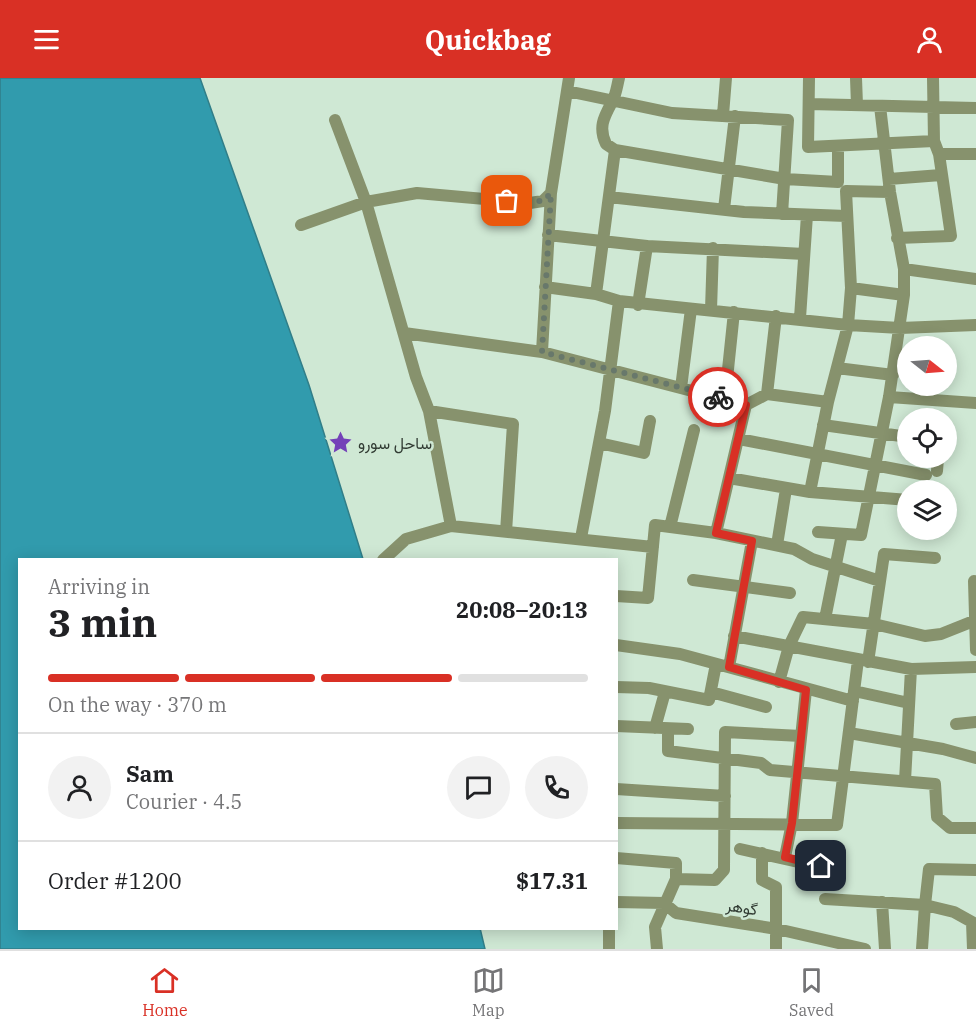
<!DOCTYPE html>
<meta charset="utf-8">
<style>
:root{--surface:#fff;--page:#f2f2f2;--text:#202124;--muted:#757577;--line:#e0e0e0;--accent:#d93025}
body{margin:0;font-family:"IBM Plex Serif",Vazirmatn,serif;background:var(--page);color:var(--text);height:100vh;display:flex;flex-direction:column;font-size:22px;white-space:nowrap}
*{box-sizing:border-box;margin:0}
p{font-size:20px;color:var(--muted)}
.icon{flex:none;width:33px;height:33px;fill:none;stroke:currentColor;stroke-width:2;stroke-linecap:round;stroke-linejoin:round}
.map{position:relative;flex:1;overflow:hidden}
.drawer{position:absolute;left:18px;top:480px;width:600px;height:372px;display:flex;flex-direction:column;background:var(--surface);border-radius:0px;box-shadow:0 3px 15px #0003}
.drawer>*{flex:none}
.needle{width:39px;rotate:107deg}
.tools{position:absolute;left:897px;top:258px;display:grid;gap:12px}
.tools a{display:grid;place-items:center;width:60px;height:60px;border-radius:50%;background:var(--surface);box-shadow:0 3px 15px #0003;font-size:30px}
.pin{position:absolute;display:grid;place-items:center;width:51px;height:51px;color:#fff;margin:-26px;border-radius:12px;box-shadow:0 3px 9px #0006}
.courier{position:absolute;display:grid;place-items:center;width:60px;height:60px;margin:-30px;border:4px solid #d93025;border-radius:50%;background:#fff;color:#222;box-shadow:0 2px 8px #0007}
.summary em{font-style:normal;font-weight:700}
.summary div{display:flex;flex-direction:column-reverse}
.summary{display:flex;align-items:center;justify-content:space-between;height:102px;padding:0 30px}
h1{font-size:39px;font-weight:700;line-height:45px}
.bar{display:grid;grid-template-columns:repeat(4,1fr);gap:9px 6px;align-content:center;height:72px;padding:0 30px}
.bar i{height:8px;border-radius:4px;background:var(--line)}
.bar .current{background:var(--accent)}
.bar p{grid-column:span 4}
.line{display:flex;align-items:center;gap:15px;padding:0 30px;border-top:2px solid var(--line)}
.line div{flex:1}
.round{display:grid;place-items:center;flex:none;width:63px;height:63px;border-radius:32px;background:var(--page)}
header{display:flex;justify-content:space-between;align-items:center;height:78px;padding:0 30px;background:var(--accent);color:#fff;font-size:27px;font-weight:700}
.dock{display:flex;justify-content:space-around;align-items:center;height:84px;border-top:2px solid var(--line);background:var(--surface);font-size:16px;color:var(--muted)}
.dock a{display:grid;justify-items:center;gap:3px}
.dock .current{color:var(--accent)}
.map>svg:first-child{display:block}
.water{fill:#319bad;stroke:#317e88;stroke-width:1.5}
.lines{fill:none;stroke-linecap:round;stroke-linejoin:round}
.minor{stroke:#87926d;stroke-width:12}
.done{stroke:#68786b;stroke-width:6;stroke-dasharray:0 10.8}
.route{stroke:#d93025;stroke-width:8}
.labels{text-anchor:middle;stroke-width:5;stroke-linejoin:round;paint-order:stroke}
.poi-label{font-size:16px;fill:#313b33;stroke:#cfe8d4;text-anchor:start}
.street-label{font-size:16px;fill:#313b33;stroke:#cfe8d4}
</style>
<header><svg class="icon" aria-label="menu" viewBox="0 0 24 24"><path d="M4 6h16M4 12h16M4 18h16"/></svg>Quickbag<svg class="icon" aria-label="person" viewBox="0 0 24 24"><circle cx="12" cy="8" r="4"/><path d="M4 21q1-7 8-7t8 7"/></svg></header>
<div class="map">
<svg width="976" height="871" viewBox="0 0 976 871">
<rect width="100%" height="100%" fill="#cfe8d4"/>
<path class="water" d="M0,0H200L309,307L363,481L20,482V850H480L485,871H0Z"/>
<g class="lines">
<path class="minor" d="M619,0C617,8 616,17 612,24C604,39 598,49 606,66L615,72L785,101L838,104V69
M809,0L808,69L934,63
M856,0L857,27
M567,13L672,35L788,42L782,136
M809,26L976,30
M723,37L726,0
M335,42L366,124L416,299L429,333L451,448L653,469
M939,76H976
M889,101L941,97
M609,119L744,134L846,138
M724,131L735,38
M301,147L366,124L417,115L530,125L543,123L551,115L569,0
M548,157L647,168L804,176
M897,160L951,158L939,76L934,63L933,0
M904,191L976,201
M545,209L596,216L619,223
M851,210L904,217
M596,216L615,72
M638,227L647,168
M711,232L713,170
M800,240L807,137
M404,255L542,274L746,327
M542,274L551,115
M837,290L893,297
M681,310L691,231
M767,316L776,238
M889,319L976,325
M725,320L734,234
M429,333L513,346L506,454
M823,347L908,359
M739,361L926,397
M599,365L644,375L650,343
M937,393L938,380
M729,400L810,414L908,422
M810,414L828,324L848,247L851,210L846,113L890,114
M670,449L694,352
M818,454L861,457L889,319L904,217V191L890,114L880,28
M716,455L794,471L812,481L880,503
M581,460L605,333L619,223L848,247L900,250L976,247
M777,467L786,411
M383,482L406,461L451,448
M693,502L790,515
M974,503L976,572
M616,518L648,520L655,447L716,455L746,327L767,316L828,324
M825,541L842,456
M734,558L911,591L976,589
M616,567L680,576L853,623
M868,584L884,476L935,480
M729,589L752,463
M779,604L789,568L803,539L874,546L925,558L941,556L976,542
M616,609L649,610L709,622L716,586
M854,613L909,625
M711,614L766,629
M956,646L976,644
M616,648L688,651
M655,650L665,614
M668,651V673L761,685L770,692L935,706L937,739L950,750H976
M849,655L943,671L976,680
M905,703L911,591
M616,711L725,718
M616,745L837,747L858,582
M740,771L839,793
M762,775V802L776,809V871
M785,779L792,745L806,612
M616,780L676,785V801L655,849L657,871
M676,801L715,802L724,792L725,654L801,658
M825,821L925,827L929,791L976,792
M616,824L664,825L676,835L777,851L865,871
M882,824L885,871
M609,850V871
M922,871L925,827L954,834L972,844L973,871"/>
</g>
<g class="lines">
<path class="done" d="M507,123H543L551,115L542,274L718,319"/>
<path class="route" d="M718,319L746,327L716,455L752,463L729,589L806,612L792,745L785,779L821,788"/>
</g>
<defs>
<symbol id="sight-bare" viewBox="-9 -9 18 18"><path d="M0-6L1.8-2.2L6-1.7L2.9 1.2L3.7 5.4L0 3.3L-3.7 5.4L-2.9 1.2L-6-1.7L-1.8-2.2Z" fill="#7441b8" stroke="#cfe8d4" stroke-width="2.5" paint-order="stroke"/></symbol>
</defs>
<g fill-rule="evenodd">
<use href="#sight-bare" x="324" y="348" width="33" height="33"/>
</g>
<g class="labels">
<g class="poi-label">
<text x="358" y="371">ساحل سورو</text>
</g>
<g class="street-label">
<text transform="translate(742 829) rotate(9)" y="6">گوهر</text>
</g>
</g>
</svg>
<div class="tools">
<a><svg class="needle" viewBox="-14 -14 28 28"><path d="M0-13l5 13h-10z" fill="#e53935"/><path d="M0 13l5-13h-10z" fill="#757577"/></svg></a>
<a><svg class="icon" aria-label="locate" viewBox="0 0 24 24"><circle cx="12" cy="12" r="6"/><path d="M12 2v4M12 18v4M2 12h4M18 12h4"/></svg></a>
<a><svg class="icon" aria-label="layers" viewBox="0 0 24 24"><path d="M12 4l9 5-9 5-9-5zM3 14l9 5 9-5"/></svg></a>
</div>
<div class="pin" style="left:507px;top:123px;background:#ea580c"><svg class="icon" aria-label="bag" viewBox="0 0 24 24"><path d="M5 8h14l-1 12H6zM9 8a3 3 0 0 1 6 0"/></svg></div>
<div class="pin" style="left:821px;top:788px;background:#1f2937"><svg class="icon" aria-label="home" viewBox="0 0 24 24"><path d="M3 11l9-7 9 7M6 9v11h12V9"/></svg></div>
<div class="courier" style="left:718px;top:319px"><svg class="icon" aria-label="bike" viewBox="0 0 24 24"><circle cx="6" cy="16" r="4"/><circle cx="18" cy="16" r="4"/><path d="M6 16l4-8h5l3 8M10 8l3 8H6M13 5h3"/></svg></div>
<section class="drawer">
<div class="summary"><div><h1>3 min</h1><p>Arriving in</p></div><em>20:08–20:13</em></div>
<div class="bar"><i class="current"></i><i class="current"></i><i class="current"></i><i></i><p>On the way · 370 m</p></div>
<div class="line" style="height:108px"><a class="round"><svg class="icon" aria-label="person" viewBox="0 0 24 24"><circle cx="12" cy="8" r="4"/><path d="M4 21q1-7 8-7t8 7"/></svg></a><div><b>Sam</b><p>Courier · 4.5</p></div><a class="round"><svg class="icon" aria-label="chat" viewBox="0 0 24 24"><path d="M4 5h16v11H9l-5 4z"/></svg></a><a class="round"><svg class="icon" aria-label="phone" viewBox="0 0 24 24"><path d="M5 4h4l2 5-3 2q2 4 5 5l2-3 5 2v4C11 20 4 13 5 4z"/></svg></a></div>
<div class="line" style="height:78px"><div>Order #1200</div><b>$17.31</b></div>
</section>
</div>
<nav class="dock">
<a class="current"><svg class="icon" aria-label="home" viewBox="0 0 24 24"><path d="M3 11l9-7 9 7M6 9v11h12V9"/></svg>Home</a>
<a><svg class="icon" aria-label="map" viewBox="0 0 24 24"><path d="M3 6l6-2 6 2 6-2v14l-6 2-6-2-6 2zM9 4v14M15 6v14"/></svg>Map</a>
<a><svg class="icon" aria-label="saved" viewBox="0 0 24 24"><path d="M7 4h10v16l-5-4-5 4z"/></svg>Saved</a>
</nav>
